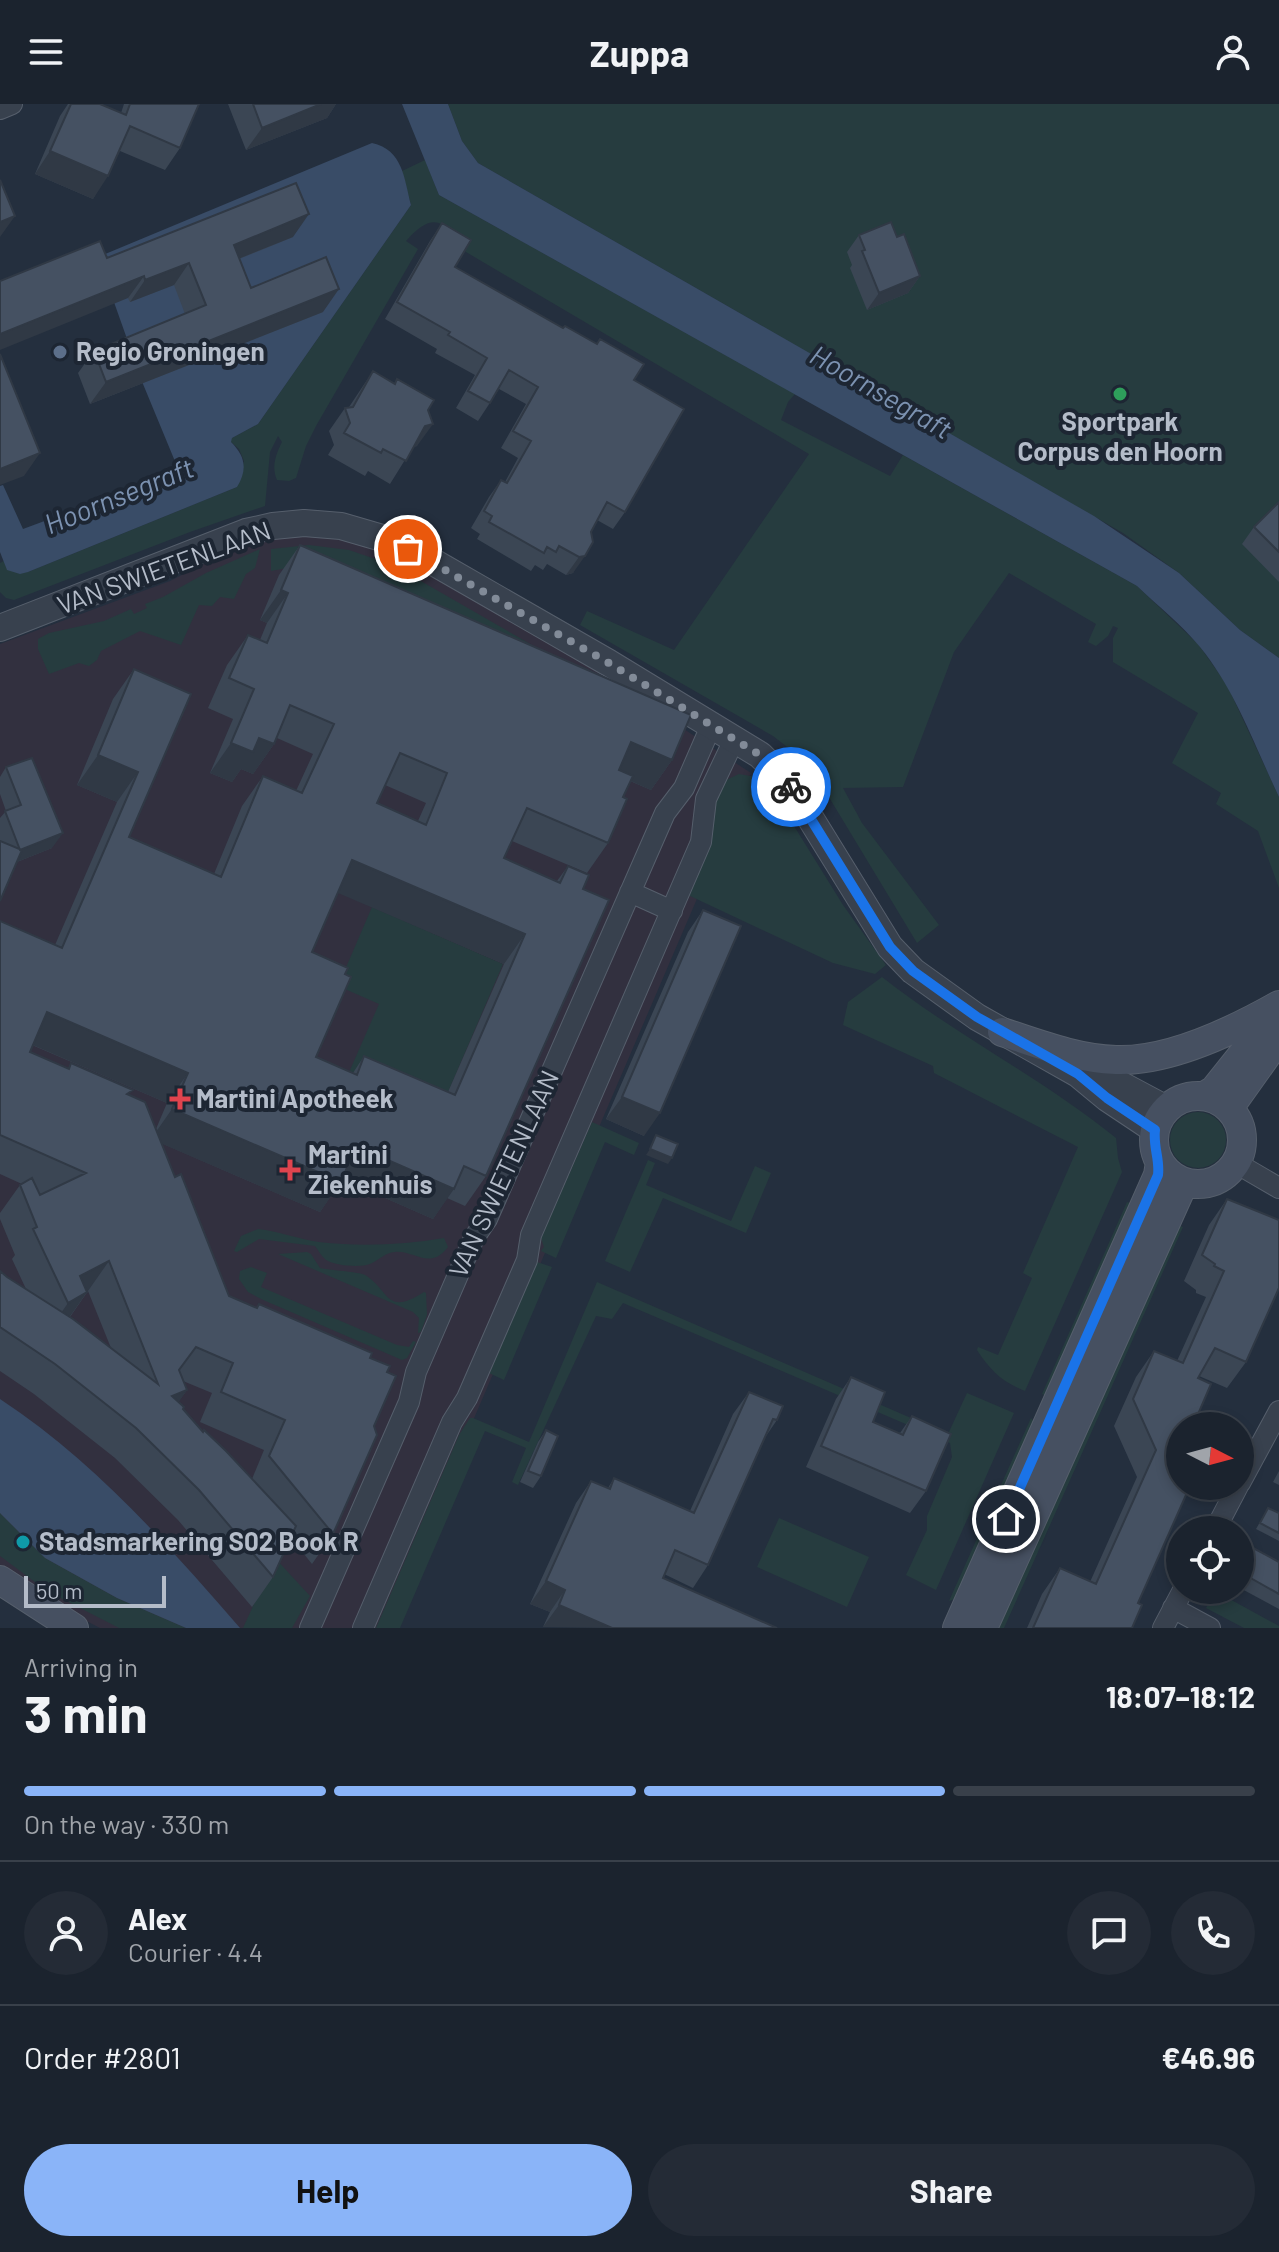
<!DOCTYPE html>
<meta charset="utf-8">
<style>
:root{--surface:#1b232e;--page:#242b36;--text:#f1f3f6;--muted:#a0a4aa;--line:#39404a;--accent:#8ab4f8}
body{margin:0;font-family:Barlow,sans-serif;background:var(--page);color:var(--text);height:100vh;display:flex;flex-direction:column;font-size:30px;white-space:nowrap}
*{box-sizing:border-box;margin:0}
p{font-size:26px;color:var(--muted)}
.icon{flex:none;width:44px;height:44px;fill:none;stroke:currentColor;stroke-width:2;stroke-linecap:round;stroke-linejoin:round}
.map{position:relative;height:1524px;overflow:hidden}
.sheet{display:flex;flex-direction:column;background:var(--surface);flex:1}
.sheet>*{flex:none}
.needle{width:52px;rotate:96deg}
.fabs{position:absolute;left:1166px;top:1308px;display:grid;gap:16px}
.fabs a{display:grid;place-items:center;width:88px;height:88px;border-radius:50%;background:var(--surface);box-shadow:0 4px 12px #0003,0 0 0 2px var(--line);font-size:40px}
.scale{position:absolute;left:24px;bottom:20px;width:142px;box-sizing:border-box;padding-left:8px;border:4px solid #b4bcc9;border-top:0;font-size:22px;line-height:28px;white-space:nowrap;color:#b4bcc9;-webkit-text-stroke:6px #1d2633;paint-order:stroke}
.pin{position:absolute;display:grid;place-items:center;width:68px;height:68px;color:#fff;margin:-34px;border:4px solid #fff;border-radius:50%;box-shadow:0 2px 8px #0007}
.courier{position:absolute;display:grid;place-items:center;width:80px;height:80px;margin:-40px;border:6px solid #1a73e8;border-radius:50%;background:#fff;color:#222;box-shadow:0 2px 10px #0007}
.headline em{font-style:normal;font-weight:700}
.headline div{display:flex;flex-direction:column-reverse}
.headline{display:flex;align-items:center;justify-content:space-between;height:136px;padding:0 24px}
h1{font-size:52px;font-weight:700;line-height:60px}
.bar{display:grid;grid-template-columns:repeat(4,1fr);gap:12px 8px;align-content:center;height:96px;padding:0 24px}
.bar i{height:10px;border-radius:6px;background:var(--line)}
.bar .active{background:var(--accent)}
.bar p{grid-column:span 4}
.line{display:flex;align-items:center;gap:20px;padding:0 24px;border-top:2px solid var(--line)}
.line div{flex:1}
.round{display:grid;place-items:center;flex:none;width:84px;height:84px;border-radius:42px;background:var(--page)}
.primary-button{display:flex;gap:16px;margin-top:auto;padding:16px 24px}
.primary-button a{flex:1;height:92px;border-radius:48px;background:var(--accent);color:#111;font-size:32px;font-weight:700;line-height:92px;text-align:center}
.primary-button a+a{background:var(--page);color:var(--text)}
header{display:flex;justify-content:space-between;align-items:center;height:104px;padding:0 24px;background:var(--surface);font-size:36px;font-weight:700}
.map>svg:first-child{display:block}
.medical{fill:#32303f}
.green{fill:#263c3f}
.water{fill:#394c67}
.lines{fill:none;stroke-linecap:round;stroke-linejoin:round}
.minor-casing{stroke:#565f6c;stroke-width:22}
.tertiary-casing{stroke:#565f6c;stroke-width:28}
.secondary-casing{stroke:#565f6c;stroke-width:30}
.minor{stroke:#38414e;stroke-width:20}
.tertiary{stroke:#38414e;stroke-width:26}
.secondary{stroke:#465061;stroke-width:28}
.wall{fill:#3b4654;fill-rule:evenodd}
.shaded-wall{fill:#303945}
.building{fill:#455162;stroke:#303945;stroke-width:2;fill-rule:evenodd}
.done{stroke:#828b98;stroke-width:8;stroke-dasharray:0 14.4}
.route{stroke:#1a73e8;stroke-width:10}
.service-dot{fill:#5c6f8a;stroke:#1d2633;stroke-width:3}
.leisure-dot{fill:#2e9e5b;stroke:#1d2633;stroke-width:3}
.health-dot{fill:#e0444e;stroke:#1d2633;stroke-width:3}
.culture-dot{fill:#0f9aa8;stroke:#1d2633;stroke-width:3}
.labels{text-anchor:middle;stroke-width:8;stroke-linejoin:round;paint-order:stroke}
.poi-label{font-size:26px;font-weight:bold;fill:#b4bcc9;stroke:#1d2633;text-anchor:start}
.street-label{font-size:26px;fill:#b4bcc9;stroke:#1d2633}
.water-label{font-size:28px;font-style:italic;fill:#7c92b1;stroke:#1d2633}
</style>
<header><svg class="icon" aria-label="menu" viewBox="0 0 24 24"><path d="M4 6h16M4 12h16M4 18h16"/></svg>Zuppa<svg class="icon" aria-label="person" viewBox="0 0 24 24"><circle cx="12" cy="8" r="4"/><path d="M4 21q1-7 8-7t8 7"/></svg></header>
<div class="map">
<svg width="1279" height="1524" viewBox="0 0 1279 1524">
<rect width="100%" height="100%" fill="#242f3e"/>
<path class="medical" d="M279,430L347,433L393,451L525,521L751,669L384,1524H100L55,1501L0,1463V540L170,477L241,441Z"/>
<path class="green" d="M448,0H1279V554L1240,526L1179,469L1123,429L478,59L462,37Z
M425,56L439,91L795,290L788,298L781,316L890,372L903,351L1137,482L1198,540L1227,581L1279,693V784L1258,727L1216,700L1221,689L1172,659L1198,609L1113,558V534L1118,524L1113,522L1108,532L1096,542L1088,538L1096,520L1009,469L954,548L903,683L843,684L862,719L939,821L917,839L824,685L791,646L773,632L580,521L587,507L674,546L809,350L466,148C446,119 435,104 406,137L418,145L316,322L306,342L296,374L289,377L277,376C271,363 276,350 282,338L278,332L270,348L265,402L190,428L14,496L6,494L0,488V459L4,457L7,465L28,468L237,383L244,357L239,345L230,337L232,334L258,320L411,101L402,67Z
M309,441L349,446L393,461L619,591L309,460L271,467V445Z
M260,445L255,464L246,470L234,495L220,493L212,502L199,501L181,541L140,527L101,547L97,556L89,562L79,559L49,570L38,545V535L49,529L104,517L131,505L134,510L147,504L145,500L163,493L206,469Z
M739,670L756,673L781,701L843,801L886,861L875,870L833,859L688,791L709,712L724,677Z
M372,803L503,860L434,1021L343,982L379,900L338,882Z
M882,873C957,932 1042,974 1116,1034L1118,1054L1122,1068L1025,1287C1002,1278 990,1266 977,1246L978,1243L998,1251L1032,1174L1023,1169L1078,1043L934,969L933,962L843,921L848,898Z
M1170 1036a28 28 0 1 1 56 0a28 28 0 1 1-56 0Z
M592,1018L639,1039L634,1051L605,1038L556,1154L541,1147L544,1143L541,1134Z
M648,1056L655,1059L646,1081L731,1117L755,1062L771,1069L746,1129L663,1094L630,1168L605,1157Z
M1127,1098L1137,1102L1046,1292L1042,1290Z
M1172,1119L1183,1123L1004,1524H989Z
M258,1125C278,1127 298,1135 319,1138C361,1143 402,1141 444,1134L448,1143C430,1167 414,1146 395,1148C385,1149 380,1155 372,1159C364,1164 337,1162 328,1157C322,1154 319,1147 315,1142L259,1135L237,1148L234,1147L241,1132Z
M307,1148L311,1150L320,1164C329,1166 360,1168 365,1171C390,1186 385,1213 424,1188L426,1189L427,1211L421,1228L418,1229L419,1214L413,1208L278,1150Z
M537,1158L552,1163L504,1276L489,1269Z
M251,1163L267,1169L261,1183L397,1241L409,1243L413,1237L416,1238L407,1254L402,1256L261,1195L248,1188L239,1175L240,1167Z
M597,1178L948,1330L967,1289L1014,1309L936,1486L906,1471L927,1426V1412L952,1353L950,1339L623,1199L612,1215L596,1212L518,1381L512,1378L526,1344L485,1327L400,1524H376L459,1331L470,1314H473L529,1338Z
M1031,1314L1034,1318L958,1494L949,1497Z
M0,1409L45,1454L117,1494L186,1524H119L47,1487L0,1452Z
M779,1414L869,1453L847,1503L757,1463Z
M275,1454L310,1492L292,1524H243Z
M1215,1487L1279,1522V1524H1244L1206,1504Z"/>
<path class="water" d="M402,0H448L462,37L478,59L1094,412L1179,469L1240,526L1279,554V693C1255,643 1236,587 1200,543C1182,521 1158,502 1137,482L439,91Z
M372,39C403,46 404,74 411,101L258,320L232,334L231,338C245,352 248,365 237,383L28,468L20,470L7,466L0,448V382L3,381L23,425L179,367L143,280L98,153Z
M0,1295C94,1357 167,1440 240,1524H186L117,1494L45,1454L0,1409Z"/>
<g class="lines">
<defs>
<path id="minor" d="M0,5L12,0
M630,788L672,807
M1236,1059L1279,1084
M1240,1379L1279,1307
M1215,1426L1238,1382
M1173,1504L1210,1524
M310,1524L409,1298L416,1268L474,1134L487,1115L665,709L684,684L711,622
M363,1524L452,1318L467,1294L527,1156L531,1131L701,738L706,695L734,636
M1163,1524L1183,1486"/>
<path id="tertiary" d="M0,524L246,428L273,422L304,419L341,422L389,436L428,455L609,559L760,651L790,681L890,843L913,867L977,913L1078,970L1107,994L1155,1026
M1086,971L1114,977L1159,1001L1169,1003"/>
<path id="secondary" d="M1002,928C1039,940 1077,955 1116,956C1169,958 1233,927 1279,901
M1154 1036a44 44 0 1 1 88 0a44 44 0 1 1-88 0Z
M1204,992L1214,986L1274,911
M1231,1007L1234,997L1279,934
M0,1476L74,1524
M957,1524L1158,1071L1160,1058
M983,1524L1181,1085L1187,1079"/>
</defs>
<use href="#minor" class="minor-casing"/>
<use href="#tertiary" class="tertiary-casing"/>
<use href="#secondary" class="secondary-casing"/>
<use href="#minor" class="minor"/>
<use href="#tertiary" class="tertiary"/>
<use href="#secondary" class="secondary"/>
</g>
<path class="wall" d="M68,0H100L121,9L124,0H199L180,44L165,66L120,47L93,95L35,70L60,12Z
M228,0H336L327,14L246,46Z
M442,119L455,163L634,276L625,408L613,425L597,416L591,428L573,469L566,471L547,460L543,466L535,461L531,467L477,435L480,430L471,424L489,393L501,376L505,378L518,354L501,344L526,300L499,285L478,317L456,304L475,271L435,249L437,245L385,215L430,137Z
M859,131L897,133L920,172L908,189L867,206L850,164L852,161L847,148Z
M293,133L239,155L251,184L323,208L90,300L78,269L94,247L185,210L174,181L130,198L107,154Z
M373,267L394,280L397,275L428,306L417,342L413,343L390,380L368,367L365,372L328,351L334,341L329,327L345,304L349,303Z
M1279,398V478L1242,440L1254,423Z
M300,441L672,656L651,686L630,677L623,693L608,739L587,769L512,737L504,754L557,777L568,762L583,785L486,1072L465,1102L447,1094L433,1115L342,1075L320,1108L161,1039L175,1073L229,1192L256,1204L259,1200L370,1254L387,1268L374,1322L333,1430L312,1460L291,1434L273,1473L252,1503L178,1416L115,1354L34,1290L0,1267V1167L7,1173L26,1185L12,1155L15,1151L0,1115V1109L20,1081L22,1080L0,1070V817L55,841L117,698L77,681L113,595L134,565L191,590L129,733L214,770L242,702L263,672L296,687L313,650L277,634L274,640L253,670L241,665L232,678L210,669L233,615L208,604L227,561L248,531L260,536L267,519L260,516L279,471ZM385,681L426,699L418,717L377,699ZM338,788L504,860L448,988L364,952L353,969L316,953L345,870L312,848ZM32,941L167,999L156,1025L129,991L71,959L68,964L30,948ZM88,1187L111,1244L70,1213ZM183,1277L212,1289L200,1318L264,1346L252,1375L203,1328L183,1305L178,1298L187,1286Z
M6,663L52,744L17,758L0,797V714L6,707L0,690V673Z
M703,806L644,1032L606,1015L688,828Z
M1227,1095L1246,1258L1227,1284L1199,1272L1198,1274L1193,1322L1138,1499L1132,1524H1027L1042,1490L1060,1464L1090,1478L1137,1373L1114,1322L1136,1273L1154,1247L1177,1257L1206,1193L1196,1189V1186L1184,1177L1209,1121Z
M851,1273L873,1318L900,1329L912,1312L926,1387L910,1409L806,1363L836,1295Z
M749,1288L777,1316L764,1335L708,1461L693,1484L664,1470L663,1474L543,1523L550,1508L530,1500L576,1399L591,1377L608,1384L614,1374L690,1407L733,1310Z
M546,1326L541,1372L533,1384L520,1378L538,1338Z
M1279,1367V1381L1273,1378Z
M1268,1404L1279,1409V1437L1256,1425Z
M1240,1441L1279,1458V1505L1240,1484Z"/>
<path class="shaded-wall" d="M321,0H336L327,14L246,46L262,24Z
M50,47L108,72L93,95L35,70Z
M309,110L293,133L218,163L234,141Z
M15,112L0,133V118Z
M189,159L174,181L130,198L145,176Z
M144,172L128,194L0,246V230Z
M920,172L908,189L867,206L879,189Z
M339,185L323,208L90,300L106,278Z
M433,320L417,342L410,345L425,322Z
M40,349L24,372L0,381V365Z
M585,452L573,469L566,471L579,453Z
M281,486L288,489L267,519L260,516Z
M259,634L274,640L253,670L241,665L232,678L210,669L231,639Z
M631,638L672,656L651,686L610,668Z
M98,651L138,668L117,698L77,681Z
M63,729L52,744L9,761L20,746Z
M352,756L525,830L504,860L331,786Z
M47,908L188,969L167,999L26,938Z
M622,993L660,1009L644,1032L606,1015Z
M172,1005L341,1078L320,1108L151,1035Z
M356,1042L454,1085L433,1115L335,1072Z
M650,1045L672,1054L668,1060L646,1051Z
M109,1157L88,1187L67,1198L80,1172Z
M87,1188L66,1218L47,1229L68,1199Z
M187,1286L166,1316L172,1292Z
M546,1477L565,1486L550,1508L530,1500Z
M559,1501L612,1524L543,1523Z"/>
<path class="building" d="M71,0H100L126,11L130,0H199L180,44L130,22L108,72L50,47Z
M253,0H321L262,24Z
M0,76L15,112L0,118Z
M296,79L309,110L234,141L251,184L326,153L339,185L106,278L94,247L206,201L189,159L145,176L144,172L0,230V177L100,137L107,154Z
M891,118L897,133L904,130L920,172L879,189L862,147L865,146L859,131Z
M442,119L471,136L455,163L563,224L565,222L597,240L600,235L644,260L634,276L684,305L625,408L607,398L591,428L593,438L585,452L579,453L559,442L556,448L547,443L544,449L489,418L492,412L484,407L501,376L507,379L531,337L513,327L538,283L509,266L490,299L468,287L487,254L448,231L450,228L397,198Z
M0,250L40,349L0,365Z
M373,267L395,280L397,275L434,296L428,306L433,320L425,322L406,357L383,345L381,349L344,329L350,319L345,304L353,303Z
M1279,398V448L1254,423Z
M300,441L691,611L672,656L631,638L619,666L633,672L623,693L627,695L608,739L527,704L504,754L560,779L568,762L589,771L583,785L609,796L486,1072L464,1062L454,1085L356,1042L341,1078L172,1005L188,969L47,908L30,948L69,965L71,959L133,986L127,990L145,998L175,1073L181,1070L229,1192L257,1204L259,1200L372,1249L370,1254L390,1262L387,1268L396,1272L374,1322L377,1331L333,1430L269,1352L285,1316L221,1288L233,1259L196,1243L179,1266L187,1286L172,1292L184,1303L183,1305L203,1328L204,1326L226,1347L296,1422L273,1473L199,1386L136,1324L55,1260L0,1223V1167L7,1173L73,1215L158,1280L109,1157L80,1172L87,1188L68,1199L33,1125L37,1123L20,1081L32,1074L40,1091L86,1069L0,1031V817L62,844L138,668L98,651L134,565L191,590L129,733L221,773L263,672L302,689L334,620L290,601L274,640L259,634L253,648L231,639L254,585L229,574L248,531L267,539L288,489L281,486ZM400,649L447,669L426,721L377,699ZM352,756L525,830L455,991L364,952L357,971L316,953L351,873L345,870L348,864L312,848Z
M32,654L63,729L20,746L5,707L21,701L6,663Z
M0,737L22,746L0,797Z
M703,806L741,822L660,1009L622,993Z
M656,1031L678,1040L672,1054L650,1045Z
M1227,1095L1279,1116V1184L1246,1258L1215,1244L1198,1274L1211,1280L1193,1322H1180V1382H1190L1138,1499L1142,1501L1132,1524H1033L1060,1464L1096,1480L1156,1346L1133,1295L1154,1247L1183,1259L1224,1167L1214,1162L1215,1160L1202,1151Z
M851,1273L885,1288L873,1318L903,1331L912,1312L951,1330L926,1387L821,1342Z
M749,1288L783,1302L777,1316L773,1315L708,1461L675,1446L663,1474L777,1524H612L559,1501L565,1486L546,1477L591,1377L610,1385L614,1374L694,1409Z
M546,1326L558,1332L541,1372L528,1367Z
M1268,1404L1279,1409V1429L1260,1419Z
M1242,1438L1279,1458V1490L1240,1468V1442Z"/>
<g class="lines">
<path class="done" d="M408,445L609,559L760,651L791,683"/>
<path class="route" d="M791,683L890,843L913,867L977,913L1078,970L1107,994L1155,1026C1153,1043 1160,1055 1158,1071L1006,1415"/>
</g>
<circle class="service-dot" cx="60" cy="248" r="8"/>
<circle class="leisure-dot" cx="1120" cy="290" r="8"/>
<g class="health-dot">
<path d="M176 983h8v8h8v8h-8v8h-8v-8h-8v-8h8z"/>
<path d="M286 1054h8v8h8v8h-8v8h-8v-8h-8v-8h8z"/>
</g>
<circle class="culture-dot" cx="23" cy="1438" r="8"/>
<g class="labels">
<g class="poi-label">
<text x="76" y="257">Regio Groningen</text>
<text x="1120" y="327" text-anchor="middle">Sportpark<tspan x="1120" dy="30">Corpus den Hoorn</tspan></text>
<text x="196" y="1004">Martini Apotheek</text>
<text x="308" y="1060">Martini<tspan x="308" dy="30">Ziekenhuis</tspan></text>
<text x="39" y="1447">Stadsmarkering S02 Book R</text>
</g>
<g class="street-label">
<text transform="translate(164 464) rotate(-20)" y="9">VAN SWIETENLAAN</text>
<text transform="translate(504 1070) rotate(-65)" y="9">VAN SWIETENLAAN</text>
</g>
<g class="water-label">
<text transform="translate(881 288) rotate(30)" y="10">Hoornsegraft</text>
<text transform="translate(119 392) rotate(-22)" y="10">Hoornsegraft</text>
</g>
</g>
</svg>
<div class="fabs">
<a><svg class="needle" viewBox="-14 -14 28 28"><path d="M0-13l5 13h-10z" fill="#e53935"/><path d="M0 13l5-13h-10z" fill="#a0a4aa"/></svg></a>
<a><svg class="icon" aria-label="locate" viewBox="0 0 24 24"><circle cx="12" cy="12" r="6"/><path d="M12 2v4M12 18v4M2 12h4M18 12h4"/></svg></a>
</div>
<div class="scale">50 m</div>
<div class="pin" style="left:408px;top:445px;background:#ea580c"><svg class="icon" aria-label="bag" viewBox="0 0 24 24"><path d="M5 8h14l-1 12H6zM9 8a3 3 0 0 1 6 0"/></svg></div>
<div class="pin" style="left:1006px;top:1415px;background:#1f2937"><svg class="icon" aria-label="home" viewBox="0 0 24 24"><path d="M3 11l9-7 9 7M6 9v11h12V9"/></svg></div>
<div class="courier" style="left:791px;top:683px"><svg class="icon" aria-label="bike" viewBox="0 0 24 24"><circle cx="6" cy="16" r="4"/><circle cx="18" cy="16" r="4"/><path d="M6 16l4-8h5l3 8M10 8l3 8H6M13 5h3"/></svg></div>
</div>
<section class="sheet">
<div class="headline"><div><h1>3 min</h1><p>Arriving in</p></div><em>18:07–18:12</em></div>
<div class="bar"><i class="active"></i><i class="active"></i><i class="active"></i><i></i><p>On the way · 330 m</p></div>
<div class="line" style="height:144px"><a class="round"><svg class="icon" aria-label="person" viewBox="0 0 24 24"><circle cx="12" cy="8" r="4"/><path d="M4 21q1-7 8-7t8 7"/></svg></a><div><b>Alex</b><p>Courier · 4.4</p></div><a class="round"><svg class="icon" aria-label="chat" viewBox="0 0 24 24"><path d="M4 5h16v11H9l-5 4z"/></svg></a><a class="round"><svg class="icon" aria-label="phone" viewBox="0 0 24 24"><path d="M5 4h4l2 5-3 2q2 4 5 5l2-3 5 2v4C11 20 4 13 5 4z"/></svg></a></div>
<div class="line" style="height:104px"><div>Order #2801</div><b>€46.96</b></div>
<div class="primary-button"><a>Help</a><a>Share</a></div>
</section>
